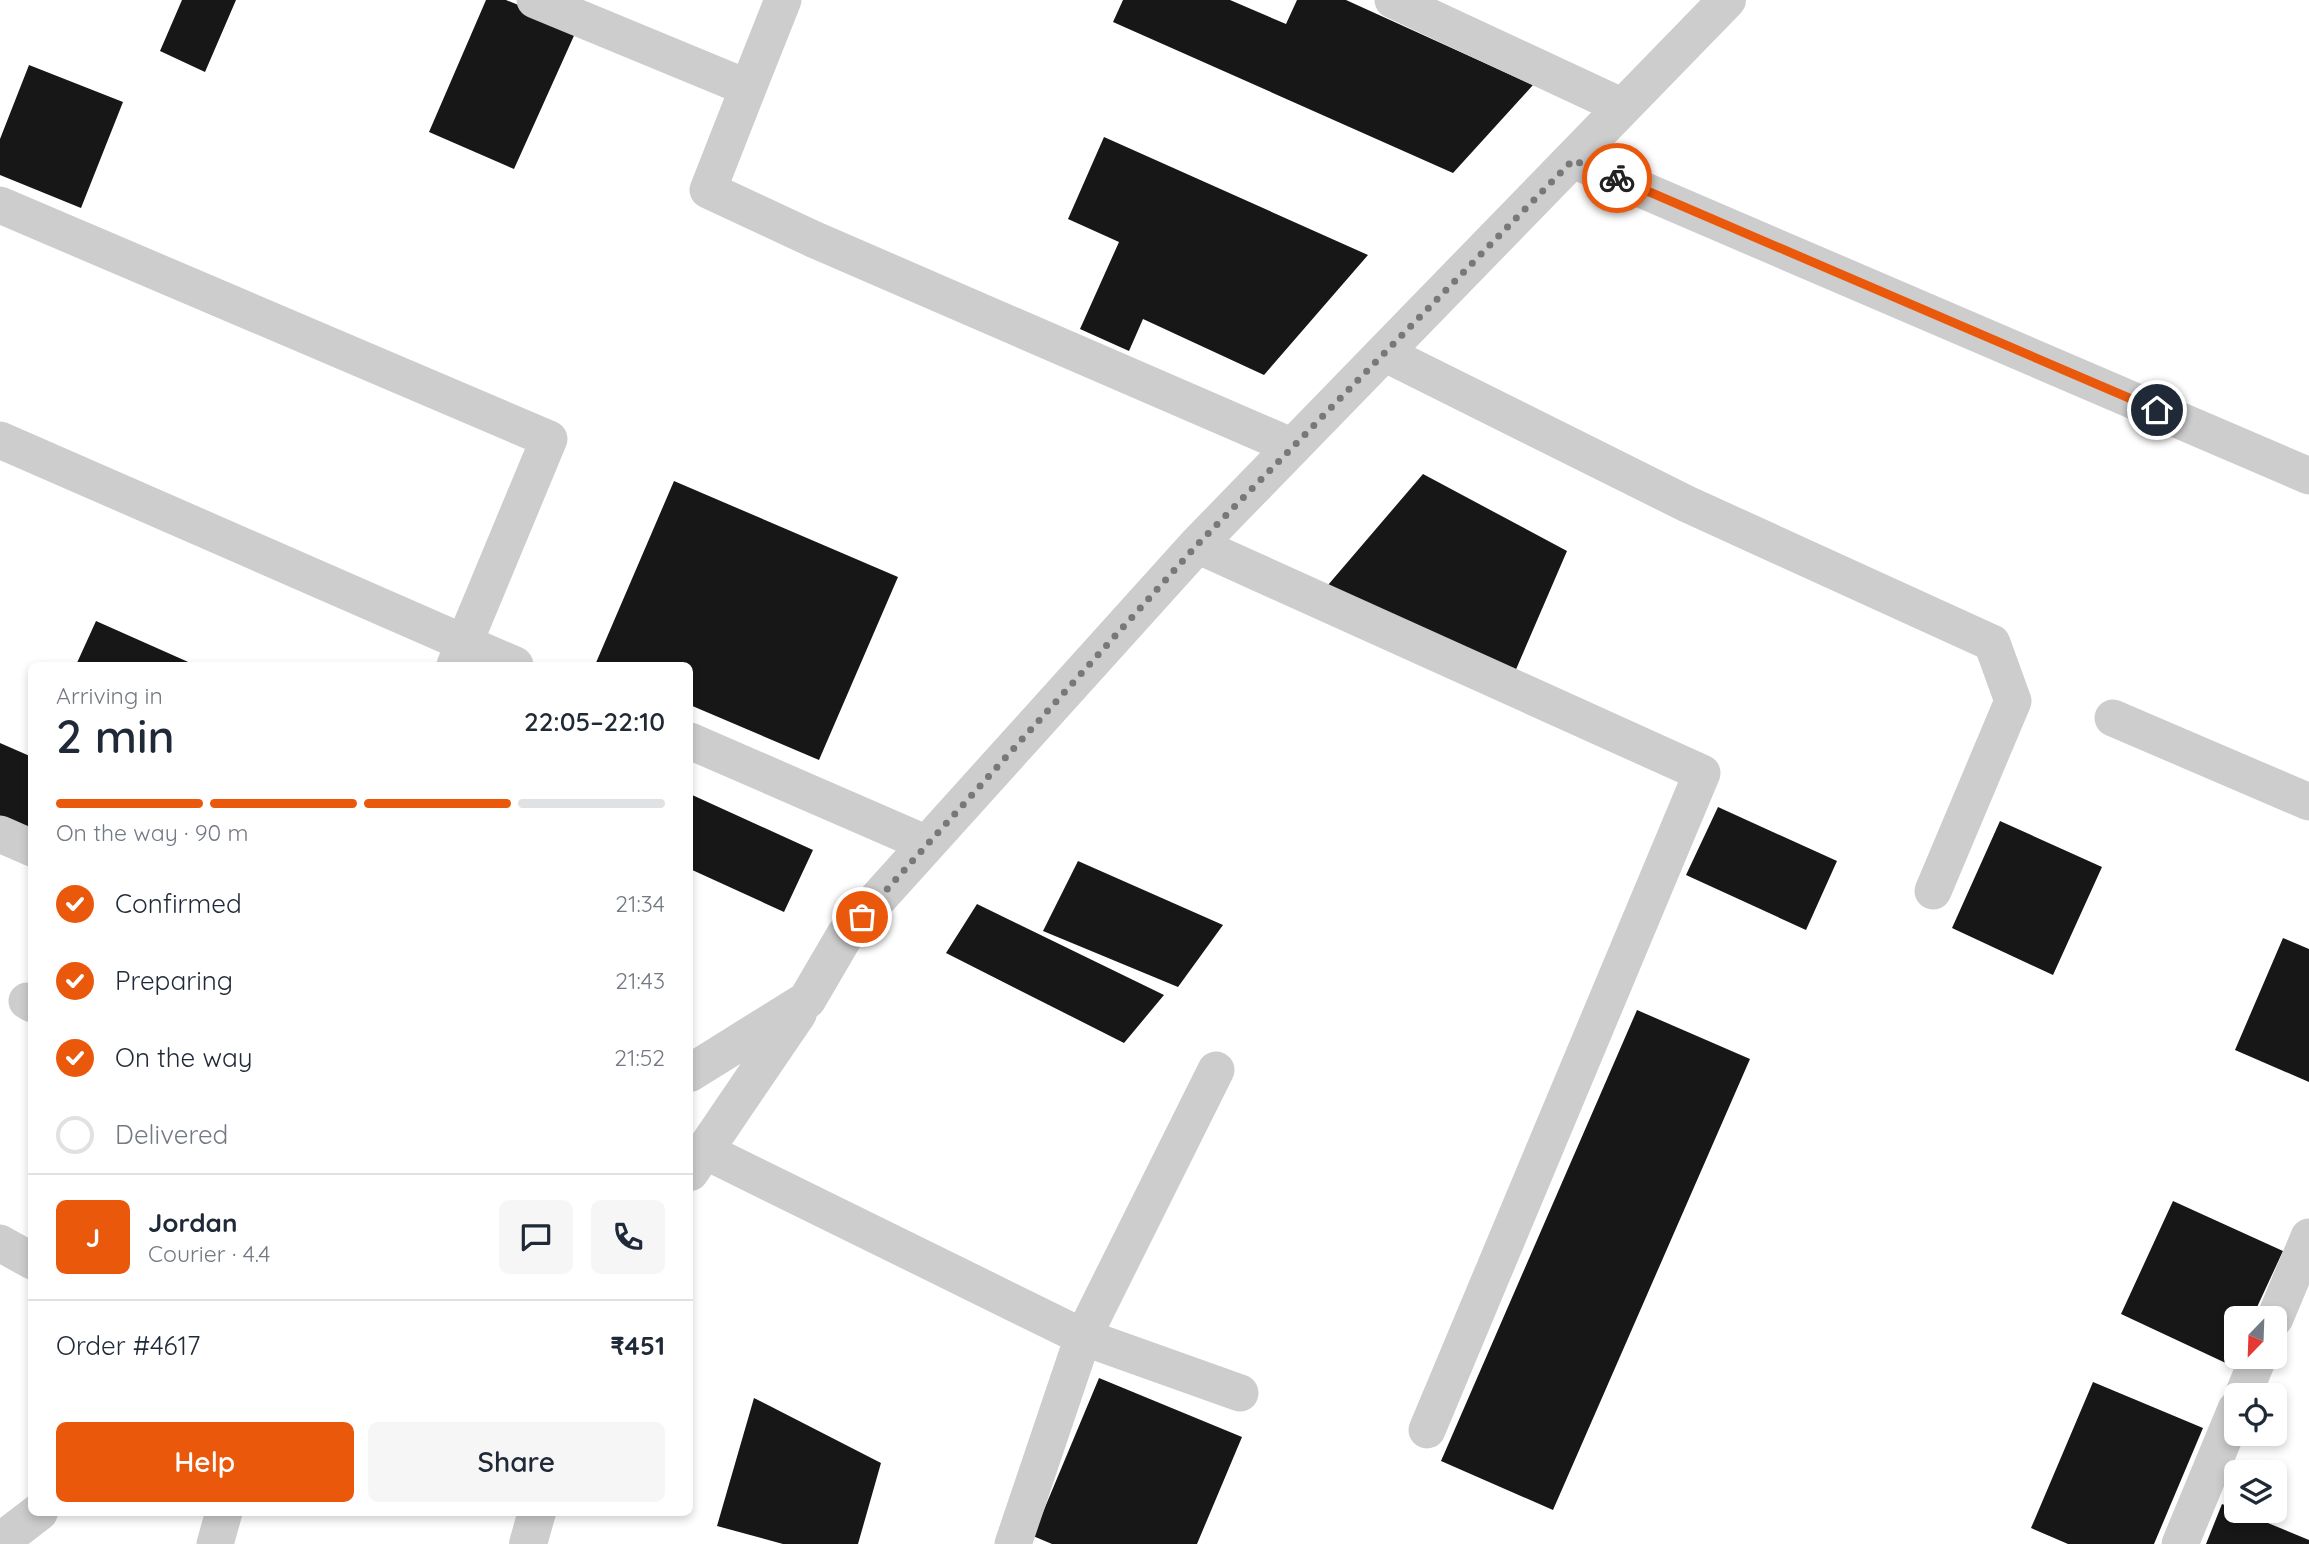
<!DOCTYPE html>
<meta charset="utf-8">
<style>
:root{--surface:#fff;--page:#f6f6f7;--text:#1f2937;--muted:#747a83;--line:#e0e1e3;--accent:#ea580c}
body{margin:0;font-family:Quicksand,sans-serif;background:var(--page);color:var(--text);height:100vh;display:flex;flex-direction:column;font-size:26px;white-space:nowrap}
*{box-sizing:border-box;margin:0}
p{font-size:23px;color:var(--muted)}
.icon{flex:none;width:38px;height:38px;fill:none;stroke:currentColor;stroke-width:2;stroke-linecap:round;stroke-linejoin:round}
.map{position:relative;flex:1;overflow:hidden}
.details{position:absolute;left:28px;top:662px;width:665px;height:854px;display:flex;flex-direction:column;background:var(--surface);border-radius:10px;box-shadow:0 4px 10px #0003}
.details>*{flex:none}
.needle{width:46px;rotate:203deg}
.fabs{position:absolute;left:2224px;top:1306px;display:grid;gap:14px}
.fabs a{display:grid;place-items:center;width:63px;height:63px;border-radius:10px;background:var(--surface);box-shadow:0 4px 10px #0003;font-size:35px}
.pin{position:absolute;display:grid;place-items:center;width:60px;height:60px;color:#fff;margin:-30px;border:4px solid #fff;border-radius:50%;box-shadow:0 2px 7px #0007}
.courier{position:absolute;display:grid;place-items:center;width:70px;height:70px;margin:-35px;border:5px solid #ea580c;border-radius:50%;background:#fff;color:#222;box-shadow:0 2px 9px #0007}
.overview em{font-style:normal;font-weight:600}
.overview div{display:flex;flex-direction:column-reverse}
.overview{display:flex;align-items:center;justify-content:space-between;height:119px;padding:0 28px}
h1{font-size:46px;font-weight:600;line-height:52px}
.bar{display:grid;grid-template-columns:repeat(4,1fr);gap:10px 7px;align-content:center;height:84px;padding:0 28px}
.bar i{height:9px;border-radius:5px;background:var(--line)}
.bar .selected{background:var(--accent)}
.bar p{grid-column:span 4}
.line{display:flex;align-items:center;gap:18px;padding:0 28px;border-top:2px solid var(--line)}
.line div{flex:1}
.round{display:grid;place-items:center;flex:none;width:74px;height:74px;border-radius:10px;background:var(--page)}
ol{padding:0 28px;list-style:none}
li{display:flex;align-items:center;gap:21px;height:77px}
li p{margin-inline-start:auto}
li .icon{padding:7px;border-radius:50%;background:var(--accent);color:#fff;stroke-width:4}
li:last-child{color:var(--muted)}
li i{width:38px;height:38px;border:4px solid var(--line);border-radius:50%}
.button{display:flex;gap:14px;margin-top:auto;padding:14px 28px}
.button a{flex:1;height:80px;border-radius:10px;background:var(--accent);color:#fff;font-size:28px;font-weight:600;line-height:80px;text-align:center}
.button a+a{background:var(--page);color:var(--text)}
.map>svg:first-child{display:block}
.building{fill:#171717}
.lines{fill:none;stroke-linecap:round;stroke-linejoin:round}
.minor{stroke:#cdcdcd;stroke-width:37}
.tertiary{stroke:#cdcdcd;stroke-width:38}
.done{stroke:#787878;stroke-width:7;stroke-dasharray:0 12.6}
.route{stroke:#ea580c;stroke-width:9}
</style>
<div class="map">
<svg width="2309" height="1544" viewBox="0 0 2309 1544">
<rect width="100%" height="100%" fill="#fff"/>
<path class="building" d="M182,0H236L205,72L160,51Z
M486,0H506L577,29L514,169L429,132Z
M1123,0H1230L1286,24L1297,0H1346L1533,85L1453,173L1113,22Z
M29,65L123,102L81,208L0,175V139Z
M1104,137L1368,255L1264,375L1143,319L1129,351L1080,329L1119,242L1068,219Z
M1423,474L1567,551L1514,674L1328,585Z
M674,481L898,577L819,760L690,705V665H595Z
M96,621L195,665H76Z
M0,743L32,757V831L0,817Z
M690,794L813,850L784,912L690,869Z
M1718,807L1837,861L1806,930L1686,875Z
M2000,821L2102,867L2053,975L1952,928Z
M1078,861L1223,925L1178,987L1043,931Z
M977,904L1164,995L1124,1043L946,953Z
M2283,938L2309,949V1082L2235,1050Z
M1637,1010L1750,1059L1553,1510L1441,1461Z
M2173,1201L2283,1251L2252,1318H2236V1352L2230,1365L2121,1314Z
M1099,1378L1242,1437L1197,1544H1052L1033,1536Z
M2093,1382L2203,1428L2154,1544H2068L2031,1528Z
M754,1398L881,1463L858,1544H783L717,1526Z
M2222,1504L2309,1540V1544H2206Z"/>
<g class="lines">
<path class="minor" d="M535,0L748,88L708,190L813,239L1293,447
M1393,0L1623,107
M748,88L783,0
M1573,160L2309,476
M0,205L549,439L455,665
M1384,353L1687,504L1992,643L2013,701L1933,891
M0,440L515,665
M1197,545L1702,773L1427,1430
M2113,718L2309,802
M690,741L927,844
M0,834L32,848
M27,1001L32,1004
M703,1150L1083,1337L1240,1393
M0,1243L32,1261
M2275,1318L2309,1237
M2243,1395L2259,1356
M215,1544L224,1512
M1013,1544L1083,1337L1216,1070
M2180,1544L2236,1409"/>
<path class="tertiary" d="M690,1073L807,1000L845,935L1197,545L1727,0
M690,1172L798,1013
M0,1542L39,1512
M528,1544L537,1512"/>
</g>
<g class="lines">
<path class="done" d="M862,917L1197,545L1573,160L1617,178"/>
<path class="route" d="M1617,178L2157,410"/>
</g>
</svg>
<div class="fabs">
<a><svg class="needle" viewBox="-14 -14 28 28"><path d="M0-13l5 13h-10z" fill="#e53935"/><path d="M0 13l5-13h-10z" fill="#747a83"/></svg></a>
<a><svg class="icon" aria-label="locate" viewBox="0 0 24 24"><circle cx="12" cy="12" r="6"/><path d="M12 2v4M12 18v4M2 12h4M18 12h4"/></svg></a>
<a><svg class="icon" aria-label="layers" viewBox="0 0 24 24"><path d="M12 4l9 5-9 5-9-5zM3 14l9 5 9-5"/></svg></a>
</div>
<div class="pin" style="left:862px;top:917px;background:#ea580c"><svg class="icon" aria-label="bag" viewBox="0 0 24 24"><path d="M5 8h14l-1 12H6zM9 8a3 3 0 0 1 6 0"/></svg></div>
<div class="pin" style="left:2157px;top:410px;background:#1f2937"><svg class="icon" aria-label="home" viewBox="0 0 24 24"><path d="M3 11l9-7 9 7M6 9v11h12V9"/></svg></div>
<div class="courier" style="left:1617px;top:178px"><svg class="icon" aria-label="bike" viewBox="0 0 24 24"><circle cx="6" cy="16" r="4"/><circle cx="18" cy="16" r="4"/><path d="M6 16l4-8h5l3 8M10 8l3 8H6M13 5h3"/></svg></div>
<section class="details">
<div class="overview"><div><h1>2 min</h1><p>Arriving in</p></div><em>22:05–22:10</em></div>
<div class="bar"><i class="selected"></i><i class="selected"></i><i class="selected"></i><i></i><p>On the way · 90 m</p></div>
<ol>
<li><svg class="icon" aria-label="check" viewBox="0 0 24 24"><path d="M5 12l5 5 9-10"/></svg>Confirmed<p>21:34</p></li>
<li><svg class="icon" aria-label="check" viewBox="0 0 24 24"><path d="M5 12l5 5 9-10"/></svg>Preparing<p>21:43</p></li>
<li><svg class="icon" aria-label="check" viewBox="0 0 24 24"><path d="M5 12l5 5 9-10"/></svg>On the way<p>21:52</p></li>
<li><i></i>Delivered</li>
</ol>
<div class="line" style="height:126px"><b class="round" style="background:var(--accent);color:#fff">J</b><div><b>Jordan</b><p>Courier · 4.4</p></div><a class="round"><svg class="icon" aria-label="chat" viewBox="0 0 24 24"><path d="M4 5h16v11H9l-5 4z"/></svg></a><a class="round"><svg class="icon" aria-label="phone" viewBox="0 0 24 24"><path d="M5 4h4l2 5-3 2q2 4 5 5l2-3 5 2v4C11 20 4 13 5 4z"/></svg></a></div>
<div class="line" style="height:91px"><div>Order #4617</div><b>₹451</b></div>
<div class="button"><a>Help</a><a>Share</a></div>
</section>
</div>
